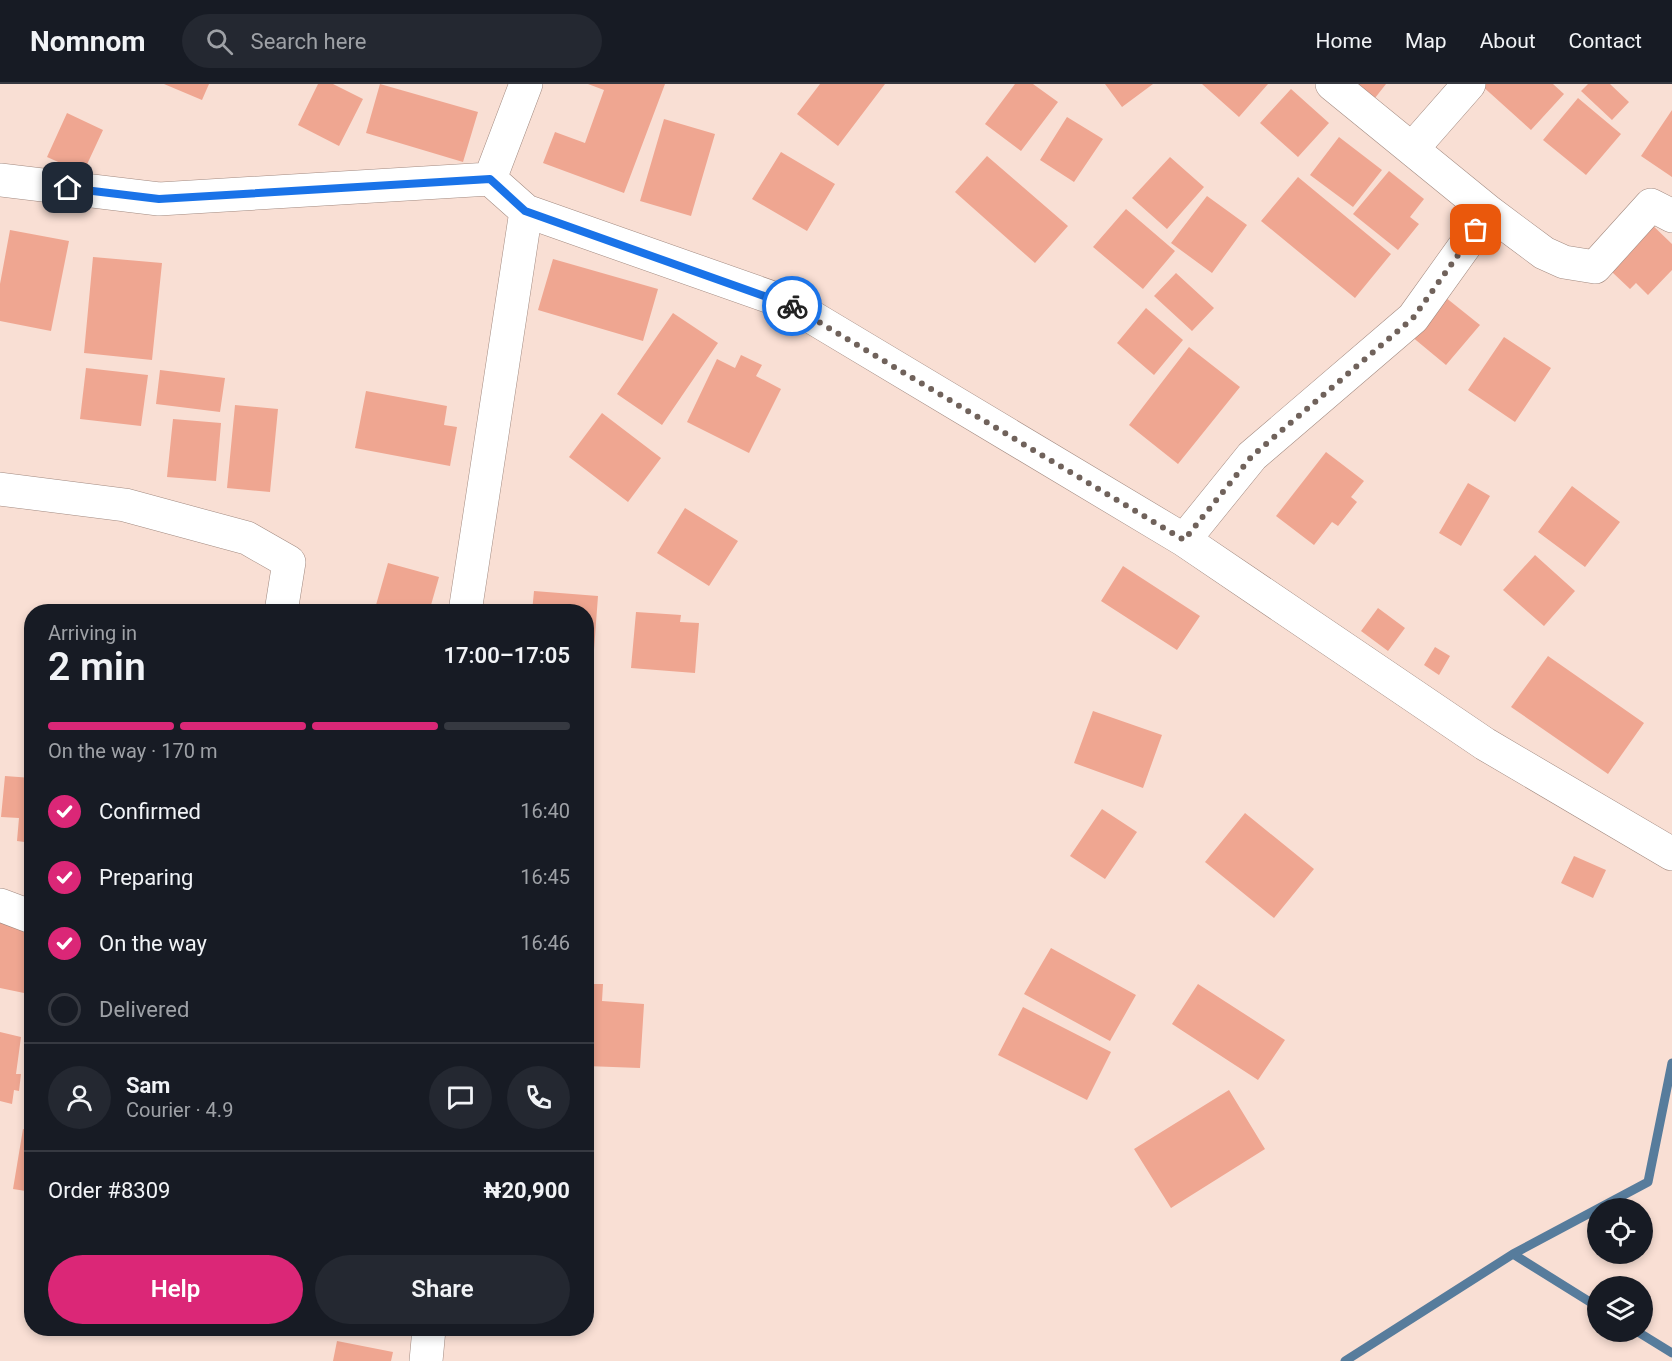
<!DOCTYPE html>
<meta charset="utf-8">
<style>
:root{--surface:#171b24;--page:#242831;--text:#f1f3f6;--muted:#9ea1a6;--line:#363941;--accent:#db2777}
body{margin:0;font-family:Roboto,sans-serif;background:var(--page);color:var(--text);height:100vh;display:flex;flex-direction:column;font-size:22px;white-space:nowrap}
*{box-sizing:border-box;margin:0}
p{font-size:20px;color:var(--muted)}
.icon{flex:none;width:33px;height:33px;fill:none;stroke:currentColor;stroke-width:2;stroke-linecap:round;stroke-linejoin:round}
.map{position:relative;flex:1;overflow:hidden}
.sheet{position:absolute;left:24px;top:520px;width:570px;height:732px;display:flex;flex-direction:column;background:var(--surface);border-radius:24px;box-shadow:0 3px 9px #0003}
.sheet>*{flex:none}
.controls{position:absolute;left:1587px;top:1114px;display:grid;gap:12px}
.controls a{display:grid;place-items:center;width:66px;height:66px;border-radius:50%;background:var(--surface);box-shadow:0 3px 9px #0003;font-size:30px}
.pin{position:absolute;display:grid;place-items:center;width:51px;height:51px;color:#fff;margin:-26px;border-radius:12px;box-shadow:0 3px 9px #0006}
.courier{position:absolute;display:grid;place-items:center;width:60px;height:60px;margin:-30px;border:4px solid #1a73e8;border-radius:50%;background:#fff;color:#222;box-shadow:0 2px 8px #0007}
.summary em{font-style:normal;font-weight:600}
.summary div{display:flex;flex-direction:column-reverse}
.summary{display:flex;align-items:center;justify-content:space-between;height:102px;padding:0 24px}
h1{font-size:39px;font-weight:600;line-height:45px}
.bar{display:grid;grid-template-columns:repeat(4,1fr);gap:9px 6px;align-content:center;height:72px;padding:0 24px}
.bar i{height:8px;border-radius:4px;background:var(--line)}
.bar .on{background:var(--accent)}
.bar p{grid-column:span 4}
.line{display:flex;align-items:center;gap:15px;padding:0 24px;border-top:2px solid var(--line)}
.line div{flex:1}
.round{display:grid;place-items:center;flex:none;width:63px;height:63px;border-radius:32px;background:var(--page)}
ol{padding:0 24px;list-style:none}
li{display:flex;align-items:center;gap:18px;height:66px}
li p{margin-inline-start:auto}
li .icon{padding:6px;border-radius:50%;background:var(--accent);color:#fff;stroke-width:4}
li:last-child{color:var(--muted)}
li i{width:33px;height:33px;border:3px solid var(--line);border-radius:50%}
.cta{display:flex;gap:12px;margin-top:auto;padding:12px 24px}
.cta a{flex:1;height:69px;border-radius:36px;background:var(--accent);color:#fff;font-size:24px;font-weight:600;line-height:69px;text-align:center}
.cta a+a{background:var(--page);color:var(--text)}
header{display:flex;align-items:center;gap:36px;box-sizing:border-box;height:84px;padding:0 30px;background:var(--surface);border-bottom:2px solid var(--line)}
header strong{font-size:28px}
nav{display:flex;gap:33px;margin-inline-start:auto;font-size:21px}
.search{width:420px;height:54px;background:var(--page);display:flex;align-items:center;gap:15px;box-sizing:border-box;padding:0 21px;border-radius:33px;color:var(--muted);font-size:22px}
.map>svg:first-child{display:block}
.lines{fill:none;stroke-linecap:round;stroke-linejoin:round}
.stream{stroke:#577c9c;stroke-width:9}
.building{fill:#efa691}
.minor-casing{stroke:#a28a80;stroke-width:34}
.minor{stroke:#fff;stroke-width:33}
.done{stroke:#70625b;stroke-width:6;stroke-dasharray:0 10.8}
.route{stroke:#1a73e8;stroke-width:8}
</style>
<header>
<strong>Nomnom</strong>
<div class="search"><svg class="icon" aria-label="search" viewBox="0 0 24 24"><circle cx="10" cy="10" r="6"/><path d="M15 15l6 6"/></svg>Search here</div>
<nav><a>Home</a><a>Map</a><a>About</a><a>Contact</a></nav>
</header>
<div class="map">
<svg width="1672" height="1277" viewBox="0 0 1672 1277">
<rect width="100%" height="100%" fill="#f9dfd4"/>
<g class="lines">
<path class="stream" d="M1513,1170L1598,1223
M1638,1248L1672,1269
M1345,1277L1513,1170L1648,1098L1672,979"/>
</g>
<path class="building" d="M164,0H209L202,16Z
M318,0H333L363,15L339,62L298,41Z
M380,0L478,28L463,78L366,49Z
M588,0H665L624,109L543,79L555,48L585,59L604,6Z
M820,0H885L838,62L797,30Z
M1015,0H1033L1058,18L1021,67L985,40Z
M1105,0H1153L1122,23Z
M1202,0H1268L1239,33Z
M1357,0H1386L1375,14Z
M1480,0H1553L1564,10L1531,46Z
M1588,0H1610L1629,18L1612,36L1581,7Z
M1291,5L1329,39L1298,73L1260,39Z
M1578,14L1621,50L1586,91L1543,56Z
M1672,26V93L1641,72Z
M67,29L103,46L83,89L47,73Z
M1067,33L1103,55L1074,98L1040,76Z
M664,35L715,50L691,132L640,117Z
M1339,53L1382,86L1353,123L1310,91Z
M781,68L835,100L807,147L752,115Z
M987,72L1068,142L1035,179L955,108Z
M1170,73L1204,103L1167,145L1132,114Z
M1389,87L1424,115L1410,133L1419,140L1398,166L1353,130Z
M1298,93L1391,170L1355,214L1261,137Z
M1207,112L1247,141L1212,189L1171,159Z
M1126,125L1175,167L1143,205L1093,163Z
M1645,134L1672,160V186L1648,211L1636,199L1630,205L1612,188Z
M10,146L69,157L51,247L0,237V200Z
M93,173L162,179L152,276L84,269Z
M553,175L658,205L643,257L538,226Z
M1176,189L1214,224L1192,247L1154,212Z
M1445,213L1480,241L1446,281L1411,252Z
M1146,224L1183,256L1154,291L1117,259Z
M673,229L718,259L662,341L617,310Z
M1504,253L1551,284L1515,338L1468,306Z
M1189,263L1240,303L1178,380L1129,341Z
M741,271L762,281L756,292L781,305L749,369L687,338L717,275L735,284Z
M86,284L148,291L141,342L80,335Z
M160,286L225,294L220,328L156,320Z
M366,307L447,322L444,341L457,343L450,382L355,364Z
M235,321L278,325L270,408L227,404Z
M602,329L661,374L628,418L569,373Z
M173,335L221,339L216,397L167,393Z
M1326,368L1364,397L1351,413L1357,418L1338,442L1332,438L1314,461L1276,432Z
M1468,399L1490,412L1461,462L1439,449Z
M1572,402L1620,438L1585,483L1538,448Z
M685,424L738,457L709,502L657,469Z
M1535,471L1575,507L1544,542L1503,506Z
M388,479L439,493L429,528H374Z
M1123,482L1200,532L1177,566L1101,517Z
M534,507L598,512L594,566H586V528H532Z
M1378,524L1405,544L1388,567L1361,547Z
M636,528L681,531L680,538L699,539L695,589L631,584Z
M32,542V567H26L25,543Z
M1435,563L1450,572L1439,591L1424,581Z
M1548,572L1644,639L1608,690L1511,623Z
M1093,627L1162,651L1143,704L1074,679Z
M586,651H592L588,700H586Z
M5,692L32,694V759L17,757L19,734L1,733Z
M1102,725L1137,748L1105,795L1070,772Z
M1245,729L1314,785L1274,834L1205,778Z
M1574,772L1606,786L1593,814L1561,799Z
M0,837L32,844V875L24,909L0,904Z
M1051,864L1136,911L1110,957L1024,910Z
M586,900H603L602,917L644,920L640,984L586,982Z
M1198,900L1285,956L1258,996L1172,940Z
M1023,923L1111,968L1087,1016L998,971Z
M0,948L21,953L16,990H21L19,1007L14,1006L12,1020L0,1017Z
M1229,1006L1265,1065L1171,1124L1134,1065Z
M23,1045L32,1047V1108L13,1105Z
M337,1257L393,1268L391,1277H333Z"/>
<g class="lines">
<defs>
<path id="minor" d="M1332,0L1489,128L1544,169L1564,178L1595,183L1651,121L1672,132
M1412,65L1469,0
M490,95L526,0
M0,96L159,115L490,95L526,127L790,220L1184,456L1485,660L1672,770
M0,405L125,421L247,454L289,478L281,528
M1184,456L1252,372L1413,234L1489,128
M465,528L526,127
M0,821L32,833
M426,1277L429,1245"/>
</defs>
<use href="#minor" class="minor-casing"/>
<use href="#minor" class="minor"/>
</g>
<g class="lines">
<path class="done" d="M792,222L1184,456L1252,372L1413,234L1476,146"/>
<path class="route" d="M68,104L159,115L490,95L525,127L792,222"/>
</g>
</svg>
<div class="controls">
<a><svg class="icon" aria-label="locate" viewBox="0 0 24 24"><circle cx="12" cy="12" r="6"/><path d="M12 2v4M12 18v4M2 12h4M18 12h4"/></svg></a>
<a><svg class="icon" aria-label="layers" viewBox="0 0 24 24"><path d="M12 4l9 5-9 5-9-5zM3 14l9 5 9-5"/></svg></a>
</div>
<div class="pin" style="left:1476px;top:146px;background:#ea580c"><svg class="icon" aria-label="bag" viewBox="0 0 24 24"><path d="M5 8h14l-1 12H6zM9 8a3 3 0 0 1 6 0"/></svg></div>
<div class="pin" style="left:68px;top:104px;background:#1f2937"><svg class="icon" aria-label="home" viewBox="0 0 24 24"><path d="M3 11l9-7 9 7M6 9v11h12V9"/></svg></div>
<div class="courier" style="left:792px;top:222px"><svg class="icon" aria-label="bike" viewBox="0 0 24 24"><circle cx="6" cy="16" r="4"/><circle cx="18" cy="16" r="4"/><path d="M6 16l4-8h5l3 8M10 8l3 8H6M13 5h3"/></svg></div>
<section class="sheet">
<div class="summary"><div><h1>2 min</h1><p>Arriving in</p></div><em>17:00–17:05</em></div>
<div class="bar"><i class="on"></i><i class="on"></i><i class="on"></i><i></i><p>On the way · 170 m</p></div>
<ol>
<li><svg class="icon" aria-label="check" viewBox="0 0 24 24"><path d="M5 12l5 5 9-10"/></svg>Confirmed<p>16:40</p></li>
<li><svg class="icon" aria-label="check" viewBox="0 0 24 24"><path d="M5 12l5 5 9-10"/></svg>Preparing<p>16:45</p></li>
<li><svg class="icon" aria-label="check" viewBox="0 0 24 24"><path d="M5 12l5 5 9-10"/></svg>On the way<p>16:46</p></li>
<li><i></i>Delivered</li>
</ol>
<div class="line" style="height:108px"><a class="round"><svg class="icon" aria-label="person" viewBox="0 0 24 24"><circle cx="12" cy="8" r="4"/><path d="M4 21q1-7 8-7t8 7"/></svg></a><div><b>Sam</b><p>Courier · 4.9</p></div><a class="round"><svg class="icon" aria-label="chat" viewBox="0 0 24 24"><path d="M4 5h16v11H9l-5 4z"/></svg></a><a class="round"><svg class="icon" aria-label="phone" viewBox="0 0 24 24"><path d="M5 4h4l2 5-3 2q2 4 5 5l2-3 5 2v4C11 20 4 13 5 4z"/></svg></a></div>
<div class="line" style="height:78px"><div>Order #8309</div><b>₦20,900</b></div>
<div class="cta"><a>Help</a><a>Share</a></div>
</section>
</div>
